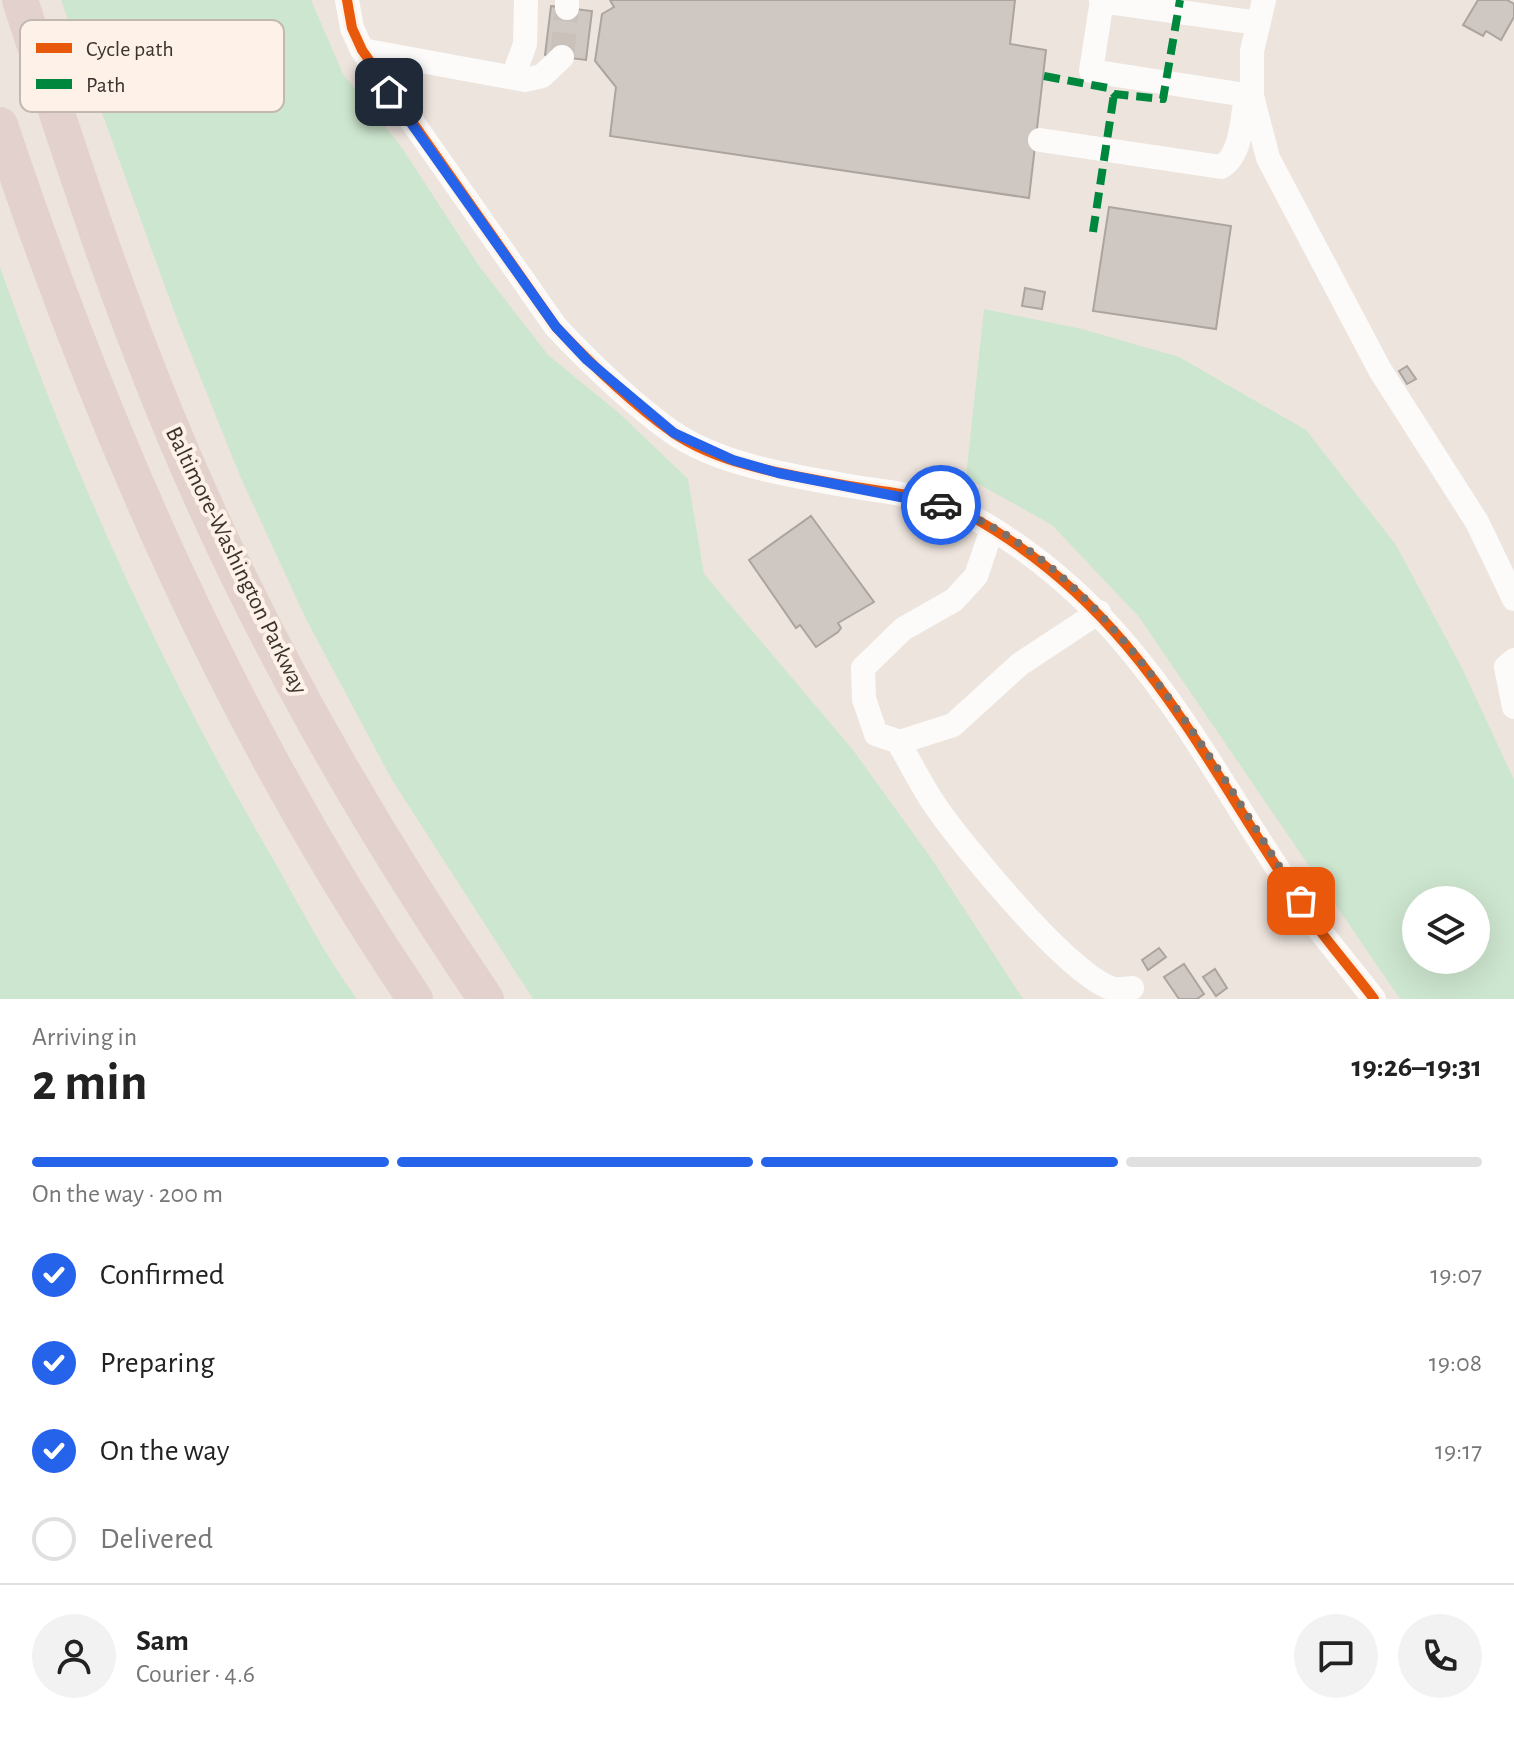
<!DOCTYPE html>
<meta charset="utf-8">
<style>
:root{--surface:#fff;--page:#f2f2f2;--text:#222;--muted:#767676;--line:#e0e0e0;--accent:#2563eb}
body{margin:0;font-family:"Alegreya Sans",sans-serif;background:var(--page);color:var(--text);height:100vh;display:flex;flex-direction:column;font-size:30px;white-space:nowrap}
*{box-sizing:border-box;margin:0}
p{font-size:26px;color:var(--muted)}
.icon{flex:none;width:44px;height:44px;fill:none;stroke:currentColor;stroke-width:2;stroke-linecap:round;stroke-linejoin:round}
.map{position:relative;height:999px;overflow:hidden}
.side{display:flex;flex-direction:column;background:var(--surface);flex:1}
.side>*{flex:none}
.tools{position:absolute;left:1402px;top:886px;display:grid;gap:16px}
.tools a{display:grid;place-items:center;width:88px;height:88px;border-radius:50%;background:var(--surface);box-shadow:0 8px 32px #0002;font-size:40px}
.pin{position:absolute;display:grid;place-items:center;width:68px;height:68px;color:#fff;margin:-34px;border-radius:16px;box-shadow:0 4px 12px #0006}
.courier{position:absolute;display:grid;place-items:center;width:80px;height:80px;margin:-40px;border:6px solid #2563eb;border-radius:50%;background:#fff;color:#222;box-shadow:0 2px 10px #0007}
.head em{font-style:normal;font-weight:700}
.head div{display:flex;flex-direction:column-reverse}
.head{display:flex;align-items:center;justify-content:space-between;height:136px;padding:0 32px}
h1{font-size:52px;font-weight:700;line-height:60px}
.bar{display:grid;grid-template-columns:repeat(4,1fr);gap:12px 8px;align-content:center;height:96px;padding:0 32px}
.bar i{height:10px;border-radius:6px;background:var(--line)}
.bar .active{background:var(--accent)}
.bar p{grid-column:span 4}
.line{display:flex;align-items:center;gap:20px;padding:0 32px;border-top:2px solid var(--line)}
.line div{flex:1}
.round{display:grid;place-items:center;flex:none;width:84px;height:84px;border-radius:42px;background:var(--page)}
ol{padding:0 32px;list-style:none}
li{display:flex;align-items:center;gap:24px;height:88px}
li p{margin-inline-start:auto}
li .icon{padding:8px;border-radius:50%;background:var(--accent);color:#fff;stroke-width:4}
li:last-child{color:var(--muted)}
li i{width:44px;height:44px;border:4px solid var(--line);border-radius:50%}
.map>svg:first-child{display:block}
.green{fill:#cde6cf;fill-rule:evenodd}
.building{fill:#cec7c2;stroke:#aba49f;stroke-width:2}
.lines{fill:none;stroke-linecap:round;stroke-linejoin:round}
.minor-tunnel{stroke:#c9c1ba;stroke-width:24;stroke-dasharray:24 12;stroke-linecap:butt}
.minor{stroke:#fcfbfa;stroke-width:24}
.highway{stroke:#e3d1cd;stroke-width:36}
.quiet{stroke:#00873e;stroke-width:8;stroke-dasharray:16 8;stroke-linecap:butt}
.cycleway-casing{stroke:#fef1e7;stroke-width:15}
.cycleway{stroke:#e8590c;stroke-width:10}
.done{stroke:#79716c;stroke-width:8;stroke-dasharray:0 14.4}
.route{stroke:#2563eb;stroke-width:10}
.labels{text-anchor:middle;stroke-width:8;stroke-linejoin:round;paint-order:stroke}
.street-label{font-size:24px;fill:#3a332f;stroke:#fef1e7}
.key{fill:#fef1e7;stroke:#c3b8b0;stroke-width:2}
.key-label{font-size:22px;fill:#3a332f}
</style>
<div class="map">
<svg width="1514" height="999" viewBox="0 0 1514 999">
<rect width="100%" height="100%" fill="#ede4dd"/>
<path class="green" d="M61,0H311L343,74L402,148L479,266L548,355L620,414L688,479L704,574L853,750L931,858L1023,999H533L392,780L306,619L240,476L175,314Z
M0,267C72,472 163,672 273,859C300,906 325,956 357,999H0Z
M984,309L1082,329L1179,357L1306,430L1396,545L1462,668L1514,780V999H1400L1139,617L1052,525L966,477ZM1416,900H1476V960H1416Z"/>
<path class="building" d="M610,0H1015L1010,44L1046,50L1029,198L610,136L616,87L595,61L602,14L614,7Z
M1478,0H1507L1514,4V17L1501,40L1486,31L1483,36L1463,25Z
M551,6L592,11L586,60L545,55Z
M1109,207L1231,226L1216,329L1093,311Z
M1025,288L1045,292L1042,309L1022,306Z
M1407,366L1416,379L1407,384L1399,371Z
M811,516L874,602L838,623L841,628L838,632L816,647L800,625L796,628L749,560Z
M1159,948L1166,957L1148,970L1142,960Z
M1184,964L1204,994L1197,999H1179L1164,977Z
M1215,969L1227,988L1216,996L1203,977Z"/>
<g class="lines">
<path class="minor-tunnel" d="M562,57L567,8"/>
<path class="minor" d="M347,0L352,28L362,50L556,327C591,364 630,402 672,432C719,464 783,474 838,484C879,492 931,494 967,514C1148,613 1205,771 1318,928C1336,952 1356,975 1374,999
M1102,0L1091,71L1252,96
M1264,0L1252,51V96L1268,158L1380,370L1477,522L1514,599
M1101,1L1258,23
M567,8V0
M362,50L525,80L542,76L562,57
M513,77L525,44L526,0
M1040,140L1221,167C1242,155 1242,118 1246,96
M992,529L976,576L954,600L903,629L863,668L864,699L876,734L900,742L953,725L1020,664L1099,612
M1514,660L1506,667L1514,707
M898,742C912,765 923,789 939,811C966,849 1072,979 1114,989C1119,990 1127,988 1132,988"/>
<path class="highway" d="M20,0C74,167 128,334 200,494C279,671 378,840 486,999
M0,125C103,433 233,730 415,999"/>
<path class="quiet" d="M1044,76L1108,88L1114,94L1163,99L1180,0
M1093,232L1114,94"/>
<defs>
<path id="cycleway" d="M347,0L352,28L362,50L556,327C591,364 630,402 672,432C719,464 783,474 838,484C879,492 931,494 967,514C1148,613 1205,771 1318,928C1336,952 1356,975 1374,999"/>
</defs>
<use href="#cycleway" class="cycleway-casing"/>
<use href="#cycleway" class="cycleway"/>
</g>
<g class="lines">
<path class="done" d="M941,505C1099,553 1217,769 1301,901"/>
<path class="route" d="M389,92L556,327L587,360L674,433L733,460L778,473L941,505"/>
</g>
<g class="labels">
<g class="street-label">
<text transform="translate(237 560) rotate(64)" y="8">Baltimore-Washington Parkway</text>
</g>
</g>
<rect x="20" y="20" width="264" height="92" rx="12" class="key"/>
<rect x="36" y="43" width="36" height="10" fill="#e8590c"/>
<rect x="36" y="79" width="36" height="10" fill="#00873e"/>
<g class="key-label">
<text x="86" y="56">Cycle path</text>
<text x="86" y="92">Path</text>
</g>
</svg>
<div class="tools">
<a><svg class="icon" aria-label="layers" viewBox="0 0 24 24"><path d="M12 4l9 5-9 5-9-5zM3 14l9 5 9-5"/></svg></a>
</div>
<div class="pin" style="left:1301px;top:901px;background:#ea580c"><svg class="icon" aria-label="bag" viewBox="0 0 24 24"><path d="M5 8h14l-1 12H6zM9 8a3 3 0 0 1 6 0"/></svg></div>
<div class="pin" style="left:389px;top:92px;background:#1f2937"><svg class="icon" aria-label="home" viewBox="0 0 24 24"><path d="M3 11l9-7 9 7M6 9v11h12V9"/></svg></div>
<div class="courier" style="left:941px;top:505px"><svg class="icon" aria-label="car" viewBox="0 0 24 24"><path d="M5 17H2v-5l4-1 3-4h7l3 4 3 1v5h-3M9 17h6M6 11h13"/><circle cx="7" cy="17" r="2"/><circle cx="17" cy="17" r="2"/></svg></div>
</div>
<section class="side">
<div class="head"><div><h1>2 min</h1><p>Arriving in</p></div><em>19:26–19:31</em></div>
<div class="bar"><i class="active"></i><i class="active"></i><i class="active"></i><i></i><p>On the way · 200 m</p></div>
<ol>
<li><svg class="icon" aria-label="check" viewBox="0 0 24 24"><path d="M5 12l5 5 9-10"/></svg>Confirmed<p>19:07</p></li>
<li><svg class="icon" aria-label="check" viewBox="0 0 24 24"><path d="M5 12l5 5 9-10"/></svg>Preparing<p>19:08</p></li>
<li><svg class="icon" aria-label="check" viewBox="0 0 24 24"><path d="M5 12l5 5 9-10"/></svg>On the way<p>19:17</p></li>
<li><i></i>Delivered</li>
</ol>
<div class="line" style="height:144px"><a class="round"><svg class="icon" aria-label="person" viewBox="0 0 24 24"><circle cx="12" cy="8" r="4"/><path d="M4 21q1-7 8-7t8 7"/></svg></a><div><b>Sam</b><p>Courier · 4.6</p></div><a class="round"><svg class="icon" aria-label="chat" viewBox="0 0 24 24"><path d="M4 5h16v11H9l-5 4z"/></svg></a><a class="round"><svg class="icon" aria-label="phone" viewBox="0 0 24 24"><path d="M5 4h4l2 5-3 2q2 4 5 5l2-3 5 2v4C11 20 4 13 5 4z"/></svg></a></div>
</section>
